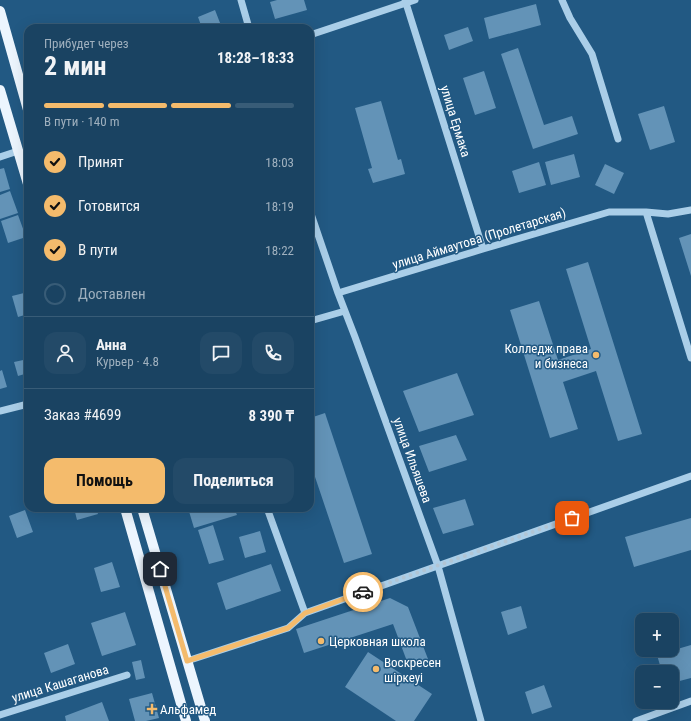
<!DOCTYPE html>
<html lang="ru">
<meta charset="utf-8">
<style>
:root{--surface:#1a4362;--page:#234a68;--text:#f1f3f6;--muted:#9fb0be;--line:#385c77;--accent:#f4bb6c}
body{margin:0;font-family:"Roboto Condensed",sans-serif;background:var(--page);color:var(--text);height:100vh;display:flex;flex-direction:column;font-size:15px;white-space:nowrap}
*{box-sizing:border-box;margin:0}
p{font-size:13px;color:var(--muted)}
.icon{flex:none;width:22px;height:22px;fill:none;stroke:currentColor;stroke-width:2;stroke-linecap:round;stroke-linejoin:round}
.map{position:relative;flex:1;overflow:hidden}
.drawer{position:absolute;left:24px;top:24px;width:290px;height:488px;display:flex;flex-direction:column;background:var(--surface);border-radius:12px;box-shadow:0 4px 16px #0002,0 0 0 1px var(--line)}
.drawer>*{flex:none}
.tools{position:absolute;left:635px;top:613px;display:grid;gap:8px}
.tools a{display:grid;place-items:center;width:44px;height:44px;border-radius:8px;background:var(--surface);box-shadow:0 4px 16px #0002,0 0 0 1px var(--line);font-size:20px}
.pin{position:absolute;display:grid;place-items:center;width:34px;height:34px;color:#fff;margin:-17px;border-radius:8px;box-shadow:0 2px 6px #0006}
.courier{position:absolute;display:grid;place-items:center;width:40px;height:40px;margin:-20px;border:3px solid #f4bb6c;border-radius:50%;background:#fff;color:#222;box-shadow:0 1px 5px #0007}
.overview em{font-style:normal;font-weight:700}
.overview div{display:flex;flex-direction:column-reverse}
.overview{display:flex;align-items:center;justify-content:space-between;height:68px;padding:0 20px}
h1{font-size:26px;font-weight:700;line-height:30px}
.bar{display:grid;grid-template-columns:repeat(4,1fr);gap:6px 4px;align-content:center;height:48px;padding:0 20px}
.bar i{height:5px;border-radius:3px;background:var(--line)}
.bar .on{background:var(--accent)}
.bar p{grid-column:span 4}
.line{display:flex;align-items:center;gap:10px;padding:0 20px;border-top:1px solid var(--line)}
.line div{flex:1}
.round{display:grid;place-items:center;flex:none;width:42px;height:42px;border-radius:12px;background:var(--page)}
ol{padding:0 20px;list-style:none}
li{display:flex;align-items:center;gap:12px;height:44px}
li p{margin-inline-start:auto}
li .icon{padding:4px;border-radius:50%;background:var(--accent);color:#111;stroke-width:4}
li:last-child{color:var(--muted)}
li i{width:22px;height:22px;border:2px solid var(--line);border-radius:50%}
.button{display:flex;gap:8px;margin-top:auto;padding:8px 20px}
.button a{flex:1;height:46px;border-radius:12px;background:var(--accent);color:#111;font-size:16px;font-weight:700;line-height:46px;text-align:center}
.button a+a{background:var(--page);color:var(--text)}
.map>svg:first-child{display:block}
.building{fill:#6393b7}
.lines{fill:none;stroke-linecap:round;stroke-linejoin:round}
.minor{stroke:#aacee8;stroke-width:7}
.major{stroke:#ecf5fe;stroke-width:10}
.done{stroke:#b2c5d4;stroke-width:4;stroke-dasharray:0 7.2}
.route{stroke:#f4bb6c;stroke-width:5}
.poi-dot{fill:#f4bb6c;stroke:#225983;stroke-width:1.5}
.labels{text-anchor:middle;stroke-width:3;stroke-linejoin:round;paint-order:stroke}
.street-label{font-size:13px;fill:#fff;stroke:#225983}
.poi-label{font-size:13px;fill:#fff;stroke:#225983;text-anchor:start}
</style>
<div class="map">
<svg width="691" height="721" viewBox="0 0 691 721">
<rect width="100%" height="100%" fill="#225983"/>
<path class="building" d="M277,0H304L307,10L275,19L270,2Z
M536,4L541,25L489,39L484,18Z
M215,10L222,28H202L198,17Z
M468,27L473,41L449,50L444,35Z
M518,48L544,125L572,116L578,134L533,149L501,54Z
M484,71L496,108L475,115L463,78Z
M381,101L398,160L401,159L405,174L373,183L368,169L372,168L355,108Z
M664,106L675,142L650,150L638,114Z
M574,154L580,177L551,185L545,162Z
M539,162L546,185L519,193L512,171Z
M605,164L624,173L614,194L595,185Z
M4,168L10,189L0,192V169Z
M10,191L18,213L0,219V195Z
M18,215L26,237L8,243L1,221Z
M691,234V276L679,238Z
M588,262L642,434L618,441L596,371L563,382L578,429L550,438L510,310L539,301L558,360L591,349L566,269Z
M28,292V314L18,317L12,296Z
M28,359V373L18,376L14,362Z
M2,370L7,387L0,389V371Z
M457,373L474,415L419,432L403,391Z
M325,413L372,554L344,563L310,462V418Z
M456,435L467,460L429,472L419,446Z
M465,499L474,525L443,534L433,508Z
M74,508H96L98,514L77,520Z
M188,508H234L237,515L194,528Z
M25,510L33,532L17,538L9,516Z
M691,518V550L634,567L625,537Z
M213,525L224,560L209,564L198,530Z
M260,531L266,552L245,558L239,537Z
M112,562L120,587L101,592L94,568Z
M271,564L281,591L226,610L217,583Z
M390,598L408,607L428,659L408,664L393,624L304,653L296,629Z
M521,606L527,628L508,635L501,612Z
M125,612L136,645L102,656L91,623Z
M68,644L75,664L51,673L44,653Z
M691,645V678L672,683V672H662L657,655Z
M368,652L432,694L414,721H396L345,687Z
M141,660L145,678L136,680L132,662Z
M544,685L552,707L532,714L525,692Z
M152,693L159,718L146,721H135L129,699Z
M102,702L109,721H66L65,716Z"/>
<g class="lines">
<path class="minor" d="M241,0L249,28
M405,0L483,249
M562,0L570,18L592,54L618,139
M310,35L415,0
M0,157L18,151
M310,211L338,293L355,337L438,566L481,721
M646,212L668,214L691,210
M338,293L483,249L609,212H646L691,358
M310,321L345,311
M0,411L28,404
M267,508L305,613
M187,661L288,628L305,613L691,476
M0,715L127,675
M636,721L691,701"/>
<path class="major" d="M0,11L28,110
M0,90L28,184
M125,508L186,721
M142,508L205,721"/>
</g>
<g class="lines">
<path class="done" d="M363,592L572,518"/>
<path class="route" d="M160,569L187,661L288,628L305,613L363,592"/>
</g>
<g class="poi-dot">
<circle cx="596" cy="355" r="4"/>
<circle cx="321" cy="641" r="4"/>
<circle cx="376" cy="669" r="4"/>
<path d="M150 703h4v4h4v4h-4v4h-4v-4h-4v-4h4z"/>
</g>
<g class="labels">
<g class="street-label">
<text transform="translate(456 121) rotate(73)" y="5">улица Ермака</text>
<text transform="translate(479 238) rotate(-17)" y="5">улица Аймаутова (Пролетарская)</text>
<text transform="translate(413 460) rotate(70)" y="5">улица Ильяшева</text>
<text transform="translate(60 683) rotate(-17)" y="5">улица Кашаганова</text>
</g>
<g class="poi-label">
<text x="588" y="353" text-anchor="end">Колледж права<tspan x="588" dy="15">и бизнеса</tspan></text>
<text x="329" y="646">Церковная школа</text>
<text x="384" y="667">Воскресен<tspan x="384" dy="15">шіркеуі</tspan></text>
<text x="160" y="714">Альфамед</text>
</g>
</g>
</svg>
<div class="tools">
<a>+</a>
<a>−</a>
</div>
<div class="pin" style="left:572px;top:518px;background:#ea580c"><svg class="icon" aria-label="bag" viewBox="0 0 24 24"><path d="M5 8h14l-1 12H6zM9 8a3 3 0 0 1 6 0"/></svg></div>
<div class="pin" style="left:160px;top:569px;background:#1f2937"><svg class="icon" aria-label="home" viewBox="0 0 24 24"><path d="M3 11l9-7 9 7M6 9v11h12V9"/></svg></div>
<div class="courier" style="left:363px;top:592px"><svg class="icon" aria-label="car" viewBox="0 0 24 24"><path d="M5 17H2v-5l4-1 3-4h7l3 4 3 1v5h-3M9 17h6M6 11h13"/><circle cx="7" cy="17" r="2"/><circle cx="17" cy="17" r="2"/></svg></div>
<section class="drawer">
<div class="overview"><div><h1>2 мин</h1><p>Прибудет через</p></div><em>18:28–18:33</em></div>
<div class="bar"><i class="on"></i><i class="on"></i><i class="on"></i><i></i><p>В пути · 140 m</p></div>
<ol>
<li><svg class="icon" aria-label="check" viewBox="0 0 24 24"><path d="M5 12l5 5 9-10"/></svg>Принят<p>18:03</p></li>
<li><svg class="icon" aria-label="check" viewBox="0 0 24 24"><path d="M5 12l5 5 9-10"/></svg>Готовится<p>18:19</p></li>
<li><svg class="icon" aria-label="check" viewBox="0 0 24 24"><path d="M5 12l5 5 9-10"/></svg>В пути<p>18:22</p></li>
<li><i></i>Доставлен</li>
</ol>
<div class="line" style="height:72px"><a class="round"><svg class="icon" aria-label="person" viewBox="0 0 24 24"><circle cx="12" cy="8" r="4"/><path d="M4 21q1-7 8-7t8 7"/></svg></a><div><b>Анна</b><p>Курьер · 4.8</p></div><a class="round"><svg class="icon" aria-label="chat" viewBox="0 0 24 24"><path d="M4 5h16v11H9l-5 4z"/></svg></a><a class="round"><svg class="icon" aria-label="phone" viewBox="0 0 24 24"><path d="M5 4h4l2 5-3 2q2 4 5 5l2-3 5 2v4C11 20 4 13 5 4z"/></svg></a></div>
<div class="line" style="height:52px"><div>Заказ #4699</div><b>8 390 ₸</b></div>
<div class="button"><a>Помощь</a><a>Поделиться</a></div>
</section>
</div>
